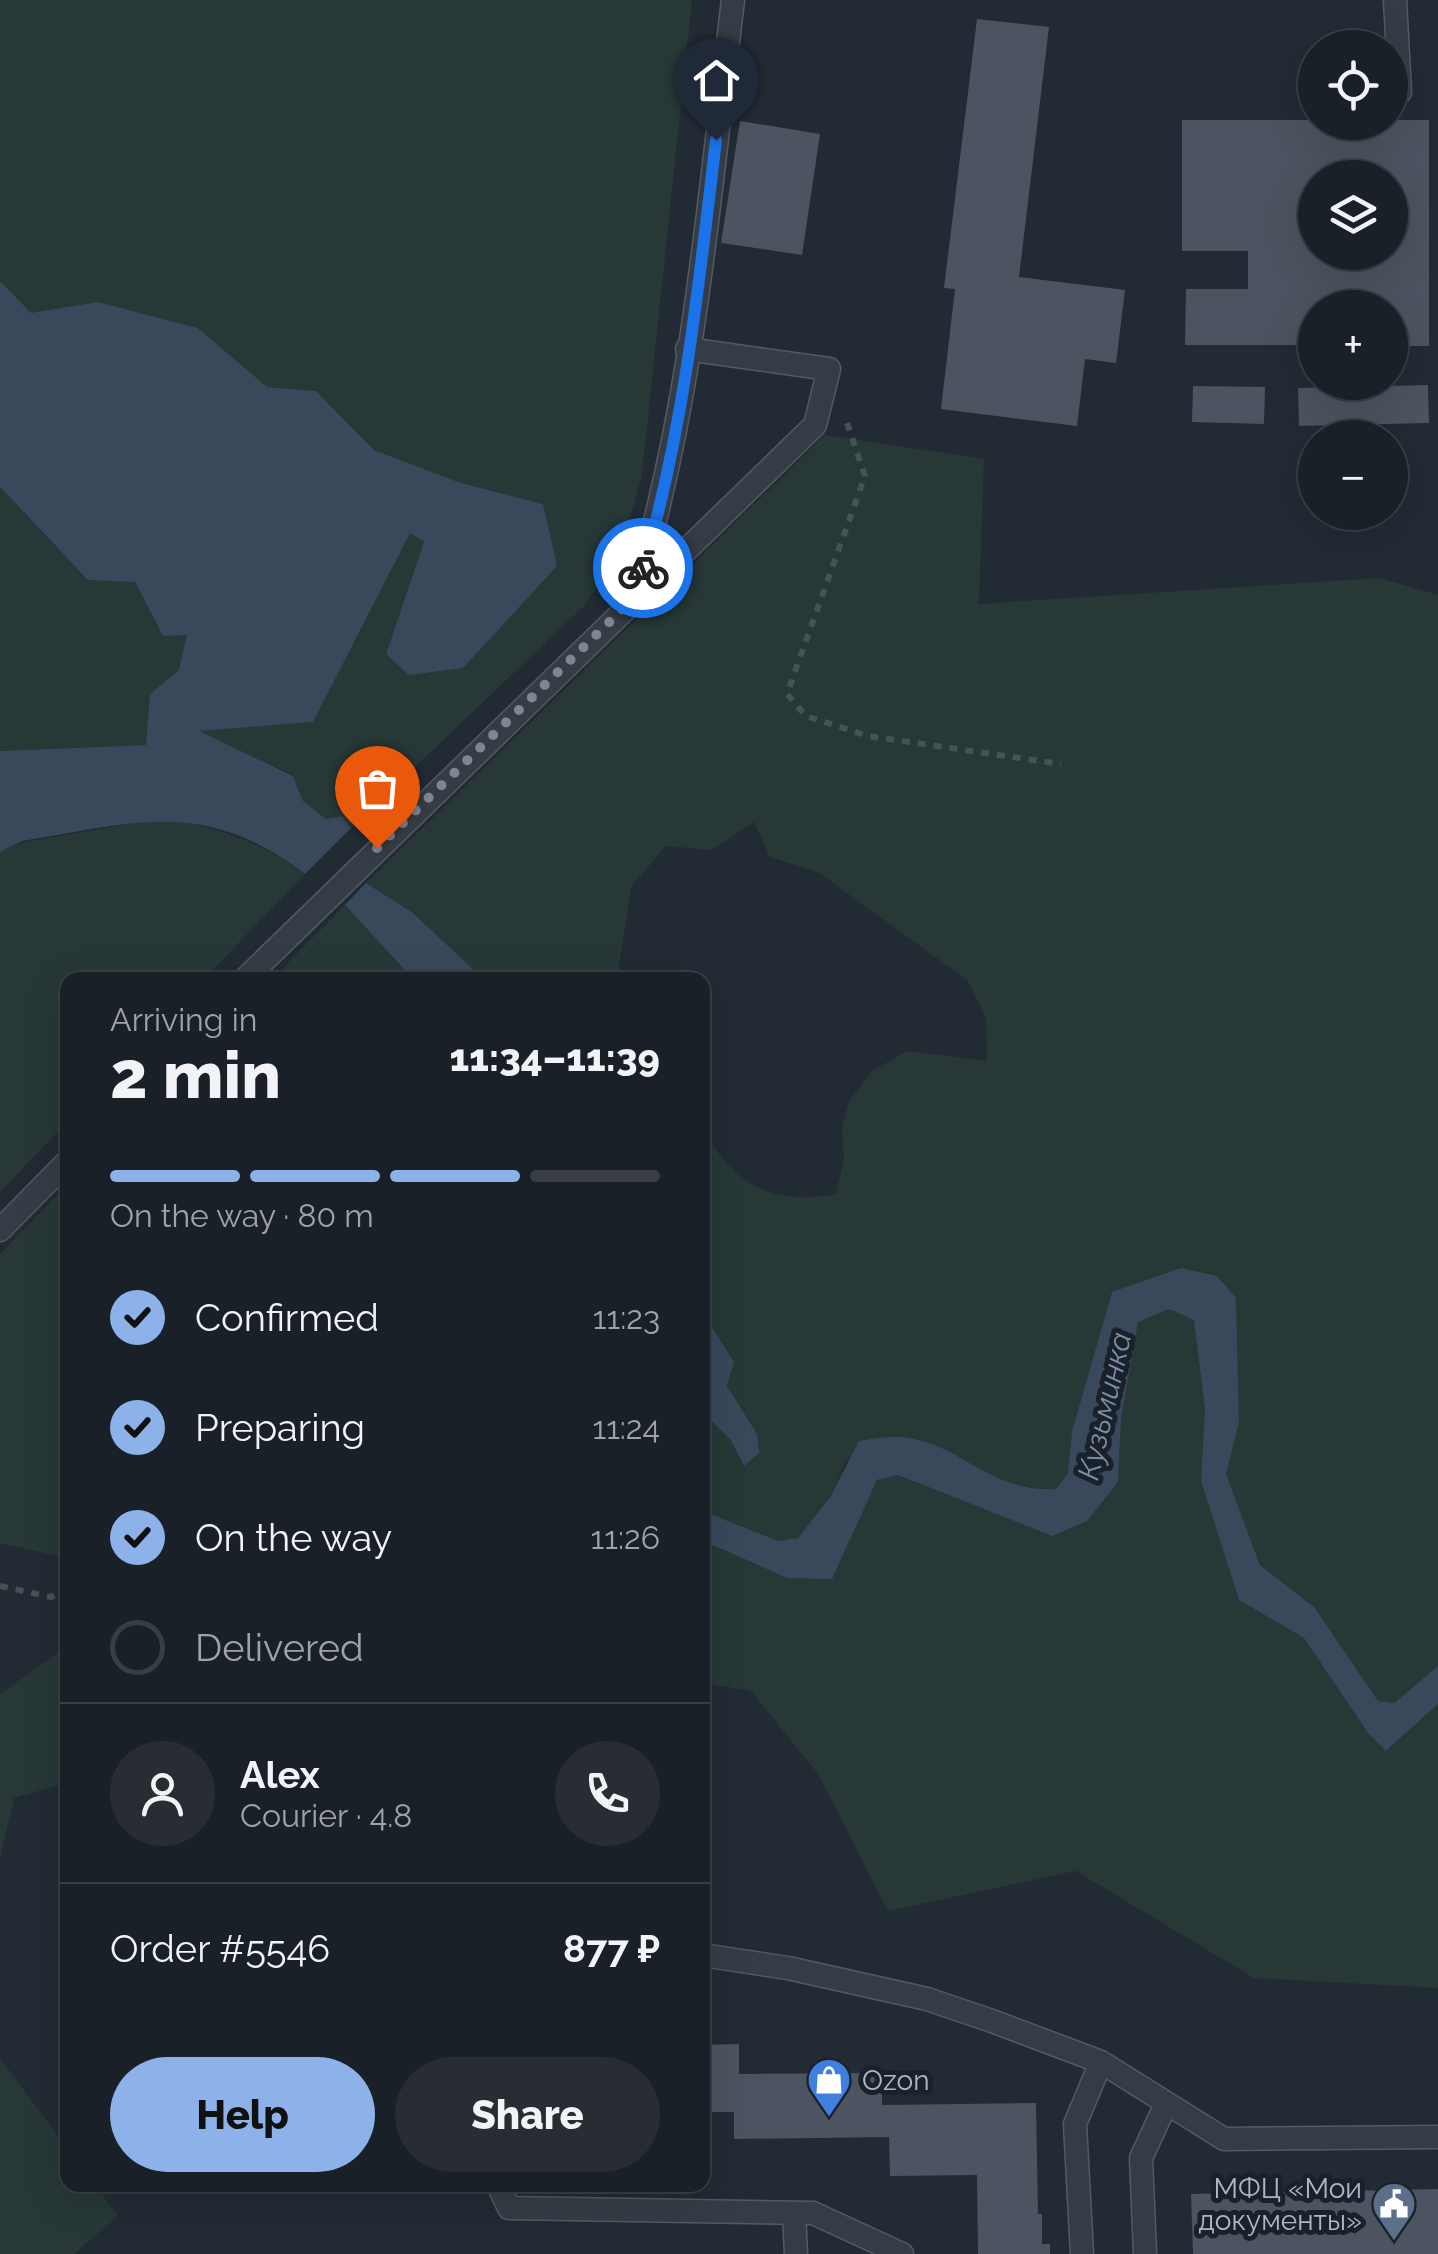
<!DOCTYPE html>
<meta charset="utf-8">
<style>
:root{--surface:#1a2027;--page:#272d33;--text:#f1f3f6;--muted:#9fa3a7;--line:#383e44;--accent:#8db2ea}
body{margin:0;font-family:Raleway,sans-serif;background:var(--page);color:var(--text);height:100vh;display:flex;flex-direction:column;font-size:38px;white-space:nowrap}
*{box-sizing:border-box;margin:0}
p{font-size:32px;color:var(--muted)}
.icon{flex:none;width:55px;height:55px;fill:none;stroke:currentColor;stroke-width:2;stroke-linecap:round;stroke-linejoin:round}
.map{position:relative;flex:1;overflow:hidden}
.side{position:absolute;left:60px;top:972px;width:650px;height:1220px;display:flex;flex-direction:column;background:var(--surface);border-radius:20px;box-shadow:0 10px 40px #0002,0 0 0 2px var(--line)}
.side>*{flex:none}
.controls{position:absolute;left:1298px;top:30px;display:grid;gap:20px}
.controls a{display:grid;place-items:center;width:110px;height:110px;border-radius:50%;background:var(--surface);box-shadow:0 10px 40px #0002,0 0 0 2px var(--line);font-size:50px}
.pin{position:absolute;display:grid;place-items:center;width:85px;height:85px;color:#fff;margin:-102px -42px;border-radius:50% 50% 50% 0;rotate:-45deg;box-shadow:0 0 10px #0007}
.pin .icon{rotate:45deg}
.courier{position:absolute;display:grid;place-items:center;width:100px;height:100px;margin:-50px;border:8px solid #1a73e8;border-radius:50%;background:#fff;color:#222;box-shadow:0 2px 12px #0007}
.headline em{font-style:normal;font-weight:800}
.headline div{display:flex;flex-direction:column-reverse}
.headline{display:flex;align-items:center;justify-content:space-between;height:170px;padding:0 50px}
h1{font-size:65px;font-weight:800;line-height:75px}
.bar{display:grid;grid-template-columns:repeat(4,1fr);gap:15px 10px;align-content:center;height:120px;padding:0 50px}
.bar i{height:12px;border-radius:8px;background:var(--line)}
.bar .active{background:var(--accent)}
.bar p{grid-column:span 4}
.line{display:flex;align-items:center;gap:25px;padding:0 50px;border-top:2px solid var(--line)}
.line div{flex:1}
.round{display:grid;place-items:center;flex:none;width:105px;height:105px;border-radius:52px;background:var(--page)}
ol{padding:0 50px;list-style:none}
li{display:flex;align-items:center;gap:30px;height:110px}
li p{margin-inline-start:auto}
li .icon{padding:10px;border-radius:50%;background:var(--accent);color:#111;stroke-width:4}
li:last-child{color:var(--muted)}
li i{width:55px;height:55px;border:5px solid var(--line);border-radius:50%}
.primary-button{display:flex;gap:20px;margin-top:auto;padding:20px 50px}
.primary-button a{flex:1;height:115px;border-radius:60px;background:var(--accent);color:#111;font-size:40px;font-weight:800;line-height:115px;text-align:center}
.primary-button a+a{background:var(--page);color:var(--text)}
.map>svg:first-child{display:block}
.green{fill:#273837}
.water{fill:#3a485c}
.building{fill:#4b5460;fill-rule:evenodd}
.lines{fill:none;stroke-linecap:round;stroke-linejoin:round}
.service-casing{stroke:#535a63;stroke-width:25}
.path{stroke:#445355;stroke-width:6;stroke-dasharray:8 8;stroke-linecap:butt}
.service{stroke:#363c45;stroke-width:22}
.done{stroke:#7e8690;stroke-width:10;stroke-dasharray:0 18}
.route{stroke:#1a73e8;stroke-width:12}
.labels{text-anchor:middle;stroke-width:10;stroke-linejoin:round;paint-order:stroke}
.poi-label{font-size:28px;fill:#b0b7c2;stroke:#1b212a;text-anchor:start}
.water-label{font-size:30px;font-style:italic;fill:#7c8ea7;stroke:#1b212a}
</style>
<div class="map">
<svg width="1438" height="2254" viewBox="0 0 1438 2254">
<rect width="100%" height="100%" fill="#222a34"/>
<path class="green" d="M0,0H692L642,474C630,524 615,566 583,607L351,828L342,816L326,819L303,801L293,775L197,731L313,722L410,532L424,542L386,654L543,504L461,483L374,450L316,391L267,387L198,328L98,302L31,314L0,281Z
M825,435L984,459L979,604L1379,578L1438,595V1666L1394,1703L1378,1701L1315,1608L1260,1565L1226,1474L1239,1422L1236,1298L1112,1292L1072,1431L1068,1473L1056,1489C1006,1491 960,1462 917,1439L846,1460L830,1497L798,1538L778,1541L703,1511V1413L730,1439L743,1466L739,1408L727,1386L734,1362L703,1313V1129C734,1184 771,1206 836,1194L844,1160L842,1130L849,1101L873,1070L908,1051L987,1061L986,1017L968,981L818,872L770,857L754,822L712,850L666,846L631,887L619,967L621,980H493L474,970L413,913L366,883Z
M0,487L54,545L135,582L163,636L188,634L179,670L151,694L146,745L0,751Z
M166,818C219,829 261,841 305,874L203,980H68L67,1122L0,1192V852L22,842Z
M345,905L414,980H271Z
M67,1185V1558L0,1543V1254Z
M1169,1309L1194,1320L1205,1409L1201,1481L1239,1600L1304,1638L1368,1733L1387,1751L1438,1704V1988L1254,1978L1076,1871L888,1911L818,1774L751,1691L703,1683L702,1541L787,1578L859,1515L878,1480L898,1475L1052,1536L1118,1482L1121,1419L1138,1321Z
M67,1646V1783L14,1798L0,1859V1694Z
M0,2058L67,2148L68,2185H95L118,2216L74,2254H0Z"/>
<path class="water" d="M0,281L31,313L98,302L198,328L267,387L316,391L374,450L461,483L543,504L557,566L463,668L409,675L386,654L424,542L410,533L313,722L199,731L293,776L303,801L326,819L342,816L351,828L305,874C203,797 136,823 22,841L0,852V751L146,745L150,694L179,670L187,635L163,636L135,582L88,580L0,487Z
M366,883L413,913L474,970L493,980H414L345,905Z
M1181,1268L1217,1276L1236,1298L1239,1422L1226,1474L1260,1565L1315,1608L1378,1701L1394,1703L1438,1666V1704L1386,1751L1368,1733L1304,1638L1239,1600L1201,1481L1205,1409L1194,1320L1169,1309L1138,1322L1121,1419L1118,1482L1087,1521L1052,1536L898,1475L877,1480L832,1579L787,1578L703,1541V1511L778,1541L798,1538L830,1497L859,1441C877,1438 897,1434 915,1439C965,1450 993,1492 1056,1489L1068,1473L1072,1431L1112,1292Z
M703,1313L734,1362L727,1386L757,1434L759,1453L744,1466L730,1439L703,1413Z"/>
<path class="building" d="M977,19L1049,27L1019,277L1125,290L1116,363L1085,359L1077,426L941,409L955,289L944,288Z
M1182,120H1429V346H1390V308H1315V345H1185L1186,289H1248V251H1182ZM1315,178H1390V252H1315Z
M740,121L820,134L802,255L721,243Z
M1428,385L1429,423L1299,426L1298,388Z
M1193,386L1265,387L1264,424L1192,422Z
M739,2044V2074L882,2073V2105L1036,2103L1038,2214H1042V2244H1050V2254H978L977,2175L890,2176L889,2137L734,2139V2112H702V2045Z
M1438,2189V2254H1193L1191,2194Z"/>
<g class="lines">
<defs>
<path id="service" d="M1395,0L1400,92
M634,597C693,405 709,199 733,0
M244,980L815,425L829,369L687,349
M0,1230L68,1161
M702,1955L788,1968L927,1999L992,2021L1101,2062L1224,2139L1438,2137
M498,2185L509,2208L813,2213L902,2254
M794,2213L796,2254
M1082,2254L1075,2124L1101,2062
M1145,2254L1141,2158L1166,2104"/>
</defs>
<use href="#service" class="service-casing"/>
<path class="path" d="M847,423L865,476L787,694L806,716L868,736L1061,764
M0,1586L51,1597L68,1589"/>
<use href="#service" class="service"/>
</g>
<g class="lines">
<path class="done" d="M377,848L632,600L643,568"/>
<path class="route" d="M643,568C684,431 699,282 716,140"/>
</g>
<defs>
<symbol id="shop-pin" viewBox="-11 -11 22 30"><path d="M0 17L-7.5 6A9.5 9.5 0 1 1 7.5 6Z" fill="#3f7fe0" stroke="#1b212a"/><path d="M-5-2.5h2.3a2.7 3.5 0 0 1 5.4 0H5L5.5 6h-11ZM-1.5-2.5h3a1.5 2.3 0 0 0-3 0Z" fill="#fff"/></symbol>
<symbol id="civic-pin" viewBox="-11 -11 22 30"><path d="M0 17L-7.5 6A9.5 9.5 0 1 1 7.5 6Z" fill="#5c6f8a" stroke="#1b212a"/><path d="M-.6-6.5H3V-4.5H.6V-3L4-1V1h2V6H-6V1h2V-1L-.6-3ZM-1.2 2.5V6h2.4V2.5Z" fill="#fff"/></symbol>
</defs>
<g fill-rule="evenodd">
<use href="#shop-pin" x="804" y="2055" width="50" height="68"/>
<use href="#civic-pin" x="1369" y="2179" width="50" height="68"/>
</g>
<g class="labels">
<g class="poi-label">
<text x="862" y="2090">Ozon</text>
<text x="1362" y="2198" text-anchor="end">МФЦ «Мои<tspan x="1362" dy="32">документы»</tspan></text>
</g>
<g class="water-label">
<text transform="translate(1105 1406) rotate(-77)" y="10">Кузьминка</text>
</g>
</g>
</svg>
<div class="controls">
<a><svg class="icon" aria-label="locate" viewBox="0 0 24 24"><circle cx="12" cy="12" r="6"/><path d="M12 2v4M12 18v4M2 12h4M18 12h4"/></svg></a>
<a><svg class="icon" aria-label="layers" viewBox="0 0 24 24"><path d="M12 4l9 5-9 5-9-5zM3 14l9 5 9-5"/></svg></a>
<a>+</a>
<a>−</a>
</div>
<div class="pin" style="left:377px;top:848px;background:#ea580c"><svg class="icon" aria-label="bag" viewBox="0 0 24 24"><path d="M5 8h14l-1 12H6zM9 8a3 3 0 0 1 6 0"/></svg></div>
<div class="pin" style="left:716px;top:140px;background:#1f2937"><svg class="icon" aria-label="home" viewBox="0 0 24 24"><path d="M3 11l9-7 9 7M6 9v11h12V9"/></svg></div>
<div class="courier" style="left:643px;top:568px"><svg class="icon" aria-label="bike" viewBox="0 0 24 24"><circle cx="6" cy="16" r="4"/><circle cx="18" cy="16" r="4"/><path d="M6 16l4-8h5l3 8M10 8l3 8H6M13 5h3"/></svg></div>
<section class="side">
<div class="headline"><div><h1>2 min</h1><p>Arriving in</p></div><em>11:34–11:39</em></div>
<div class="bar"><i class="active"></i><i class="active"></i><i class="active"></i><i></i><p>On the way · 80 m</p></div>
<ol>
<li><svg class="icon" aria-label="check" viewBox="0 0 24 24"><path d="M5 12l5 5 9-10"/></svg>Confirmed<p>11:23</p></li>
<li><svg class="icon" aria-label="check" viewBox="0 0 24 24"><path d="M5 12l5 5 9-10"/></svg>Preparing<p>11:24</p></li>
<li><svg class="icon" aria-label="check" viewBox="0 0 24 24"><path d="M5 12l5 5 9-10"/></svg>On the way<p>11:26</p></li>
<li><i></i>Delivered</li>
</ol>
<div class="line" style="height:180px"><a class="round"><svg class="icon" aria-label="person" viewBox="0 0 24 24"><circle cx="12" cy="8" r="4"/><path d="M4 21q1-7 8-7t8 7"/></svg></a><div><b>Alex</b><p>Courier · 4.8</p></div><a class="round"><svg class="icon" aria-label="phone" viewBox="0 0 24 24"><path d="M5 4h4l2 5-3 2q2 4 5 5l2-3 5 2v4C11 20 4 13 5 4z"/></svg></a></div>
<div class="line" style="height:130px"><div>Order #5546</div><b>877 ₽</b></div>
<div class="primary-button"><a>Help</a><a>Share</a></div>
</section>
</div>
